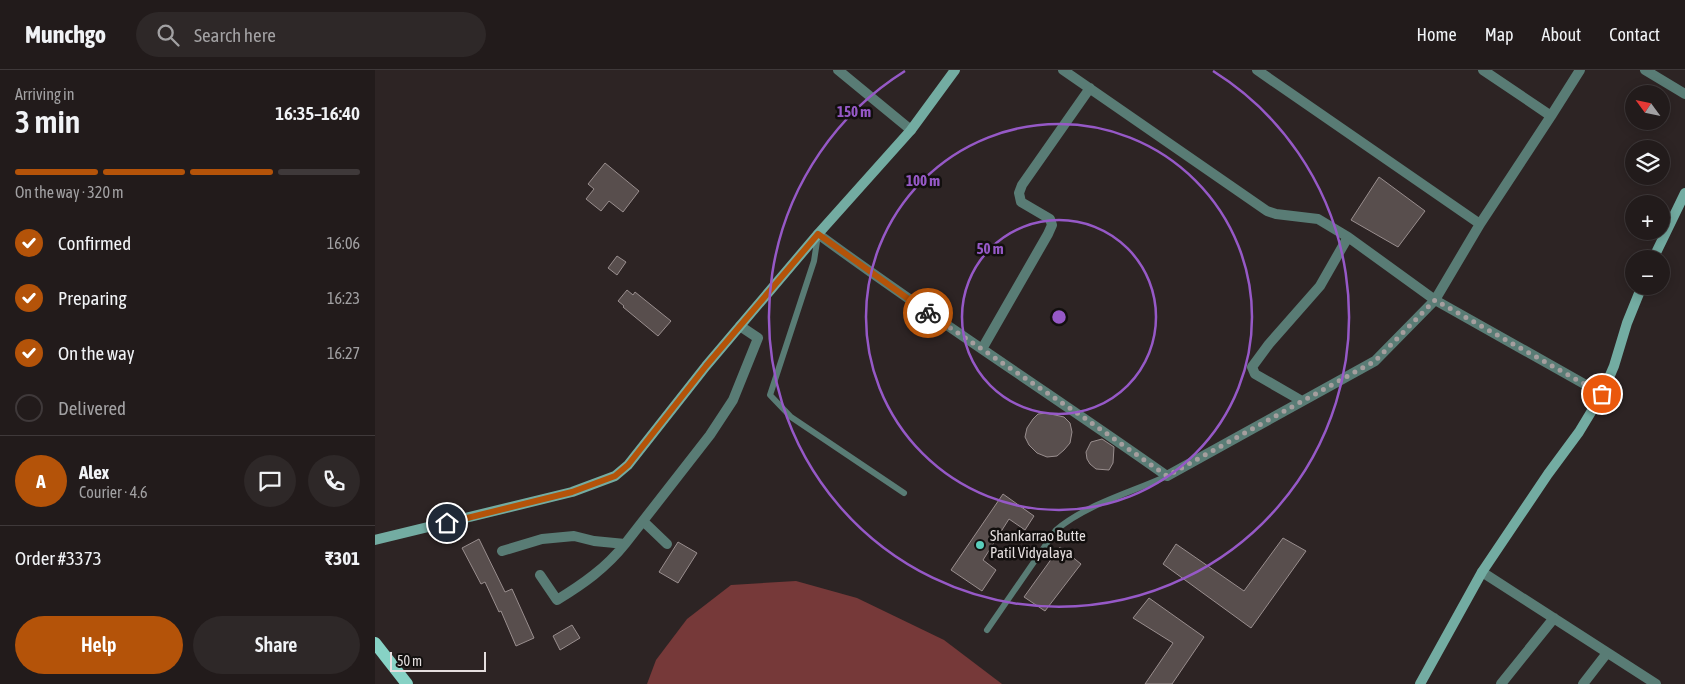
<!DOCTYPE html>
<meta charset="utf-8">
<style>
:root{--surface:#221b1b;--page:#2e2828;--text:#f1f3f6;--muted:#a2a1a3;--line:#3f393a;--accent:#b45309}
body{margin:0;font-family:"Asap Condensed",sans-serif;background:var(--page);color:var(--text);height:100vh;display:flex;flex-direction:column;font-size:19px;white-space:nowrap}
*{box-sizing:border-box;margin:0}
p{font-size:16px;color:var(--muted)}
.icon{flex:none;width:28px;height:28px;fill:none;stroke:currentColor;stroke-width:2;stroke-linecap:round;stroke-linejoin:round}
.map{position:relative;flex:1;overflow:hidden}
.side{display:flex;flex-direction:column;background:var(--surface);width:375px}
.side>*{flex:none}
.needle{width:32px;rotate:303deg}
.tools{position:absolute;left:1250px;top:15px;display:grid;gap:10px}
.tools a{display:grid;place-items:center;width:45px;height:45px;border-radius:50%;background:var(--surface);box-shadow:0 2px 12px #0003,0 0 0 1px var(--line);font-size:25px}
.scale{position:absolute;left:15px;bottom:12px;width:96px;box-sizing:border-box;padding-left:5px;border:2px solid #e5dfdf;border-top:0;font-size:14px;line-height:18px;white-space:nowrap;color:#e5dfdf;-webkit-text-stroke:4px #120f0e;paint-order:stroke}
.pin{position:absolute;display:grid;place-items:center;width:42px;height:42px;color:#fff;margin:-21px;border:2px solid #fff;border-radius:50%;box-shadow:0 1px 5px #0007}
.courier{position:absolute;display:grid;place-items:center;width:50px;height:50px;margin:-25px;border:4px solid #b45309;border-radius:50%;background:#fff;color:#222;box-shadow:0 1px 6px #0007}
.overview em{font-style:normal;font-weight:600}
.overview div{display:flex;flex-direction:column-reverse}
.overview{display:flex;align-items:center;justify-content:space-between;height:85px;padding:0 15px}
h1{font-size:32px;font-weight:600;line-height:38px}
.bar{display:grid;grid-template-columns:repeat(4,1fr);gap:8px 5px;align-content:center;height:60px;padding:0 15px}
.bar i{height:6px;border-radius:4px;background:var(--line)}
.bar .selected{background:var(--accent)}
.bar p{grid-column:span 4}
.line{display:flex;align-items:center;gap:12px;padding:0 15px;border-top:1px solid var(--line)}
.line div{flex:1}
.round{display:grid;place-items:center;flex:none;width:52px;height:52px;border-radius:26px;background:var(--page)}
ol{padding:0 15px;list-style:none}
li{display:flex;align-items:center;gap:15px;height:55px}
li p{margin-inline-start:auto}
li .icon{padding:5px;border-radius:50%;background:var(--accent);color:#fff;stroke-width:4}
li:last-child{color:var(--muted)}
li i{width:28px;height:28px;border:2px solid var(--line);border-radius:50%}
.button{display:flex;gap:10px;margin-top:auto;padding:10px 15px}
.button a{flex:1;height:58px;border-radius:30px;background:var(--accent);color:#fff;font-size:20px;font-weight:600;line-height:58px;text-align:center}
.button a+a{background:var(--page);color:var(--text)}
header{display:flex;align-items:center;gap:30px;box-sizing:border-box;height:70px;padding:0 25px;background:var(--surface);border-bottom:1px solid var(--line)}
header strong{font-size:24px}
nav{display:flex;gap:28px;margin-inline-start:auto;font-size:18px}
.search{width:350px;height:45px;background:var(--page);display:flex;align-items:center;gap:12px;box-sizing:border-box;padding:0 18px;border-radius:28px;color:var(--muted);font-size:19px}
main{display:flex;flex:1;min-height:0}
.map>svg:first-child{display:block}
.green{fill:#763939}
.building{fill:#584e4d;stroke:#998e8e}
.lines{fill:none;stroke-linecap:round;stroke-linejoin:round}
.lane{stroke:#597c75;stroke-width:6}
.street{stroke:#597c75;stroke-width:10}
.secondary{stroke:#73aca2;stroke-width:10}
.primary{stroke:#87d2c5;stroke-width:12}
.done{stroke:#a59e9e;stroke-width:5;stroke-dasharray:0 9}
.route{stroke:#b45309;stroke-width:6}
.ring{fill:none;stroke:#9659c7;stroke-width:2.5}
.poi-dot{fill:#5acebc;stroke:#120f0e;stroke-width:2}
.labels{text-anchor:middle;stroke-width:5;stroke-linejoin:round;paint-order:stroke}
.poi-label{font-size:15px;fill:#e5dfdf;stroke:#120f0e;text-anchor:start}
.centre{fill:#9659c7;stroke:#120f0e;stroke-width:2.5}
.ring-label{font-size:15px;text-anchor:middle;font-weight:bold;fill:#9659c7;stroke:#120f0e;stroke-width:5;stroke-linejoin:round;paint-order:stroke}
</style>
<header>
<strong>Munchgo</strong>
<div class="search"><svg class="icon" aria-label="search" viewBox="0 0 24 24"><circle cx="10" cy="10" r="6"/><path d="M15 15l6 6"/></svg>Search here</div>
<nav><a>Home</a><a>Map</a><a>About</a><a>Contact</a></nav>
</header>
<main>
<section class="side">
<div class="overview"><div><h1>3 min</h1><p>Arriving in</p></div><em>16:35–16:40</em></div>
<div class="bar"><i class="selected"></i><i class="selected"></i><i class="selected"></i><i></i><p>On the way · 320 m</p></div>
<ol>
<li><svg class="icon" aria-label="check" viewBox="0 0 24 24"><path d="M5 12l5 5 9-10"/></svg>Confirmed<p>16:06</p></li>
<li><svg class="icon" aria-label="check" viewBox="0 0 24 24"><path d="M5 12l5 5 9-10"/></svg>Preparing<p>16:23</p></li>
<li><svg class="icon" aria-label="check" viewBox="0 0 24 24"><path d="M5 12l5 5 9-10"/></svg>On the way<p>16:27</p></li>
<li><i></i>Delivered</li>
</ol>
<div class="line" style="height:90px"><b class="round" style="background:var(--accent);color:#fff">A</b><div><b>Alex</b><p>Courier · 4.6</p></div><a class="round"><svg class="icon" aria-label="chat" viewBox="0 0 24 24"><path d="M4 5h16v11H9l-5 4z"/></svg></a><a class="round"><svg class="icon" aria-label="phone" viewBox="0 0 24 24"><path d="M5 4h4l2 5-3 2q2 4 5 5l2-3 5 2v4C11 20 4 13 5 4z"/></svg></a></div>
<div class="line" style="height:65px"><div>Order #3373</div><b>₹301</b></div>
<div class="button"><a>Help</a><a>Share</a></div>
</section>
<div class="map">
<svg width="1310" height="614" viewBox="0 0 1310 614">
<rect width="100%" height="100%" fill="#2d2424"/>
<path class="green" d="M421,511L482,528L569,570L627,614H272L281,590L312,549L356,515Z"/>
<path class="building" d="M230,93L264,121L248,142L234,131L226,141L211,129L219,119L213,114Z
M1004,107L1050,141L1023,177L976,150Z
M242,186L251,192L242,205L233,198Z
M252,220L258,225L260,222L296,251L283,266L248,237L249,236L243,231Z
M671,343L689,347L695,353L697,362L695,373L689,380L682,386L672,387L662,383L654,375L650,367L652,358L658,349L663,344Z
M727,369L739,377L738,393L734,400L721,399L715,394L712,389L711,382L716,372Z
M628,424L659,446L650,460L634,449L608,490L621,500L607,521L576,500Z
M908,468L931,481L876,558L788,494L801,474L869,521Z
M104,469L130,522L137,519L159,568L141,576L126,541L124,542L110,512L106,514L87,478Z
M303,472L322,483L303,513L284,502Z
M685,477L706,494L670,541L649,527Z
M774,528L829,567L797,614H770L798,573L758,548Z
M197,555L205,568L185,580L178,566Z"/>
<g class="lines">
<path class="lane" d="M443,165L439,191L395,325L416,347L529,423
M612,560L681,460C712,434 755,423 792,406"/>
<path class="street" d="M463,0L536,60
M882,0L1105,154
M1108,0L1176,46L1205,0
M1270,0L1310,24
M1176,46L1105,154L1060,230L1227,324
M443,164C557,248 676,324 792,406L1000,291L1060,230L973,167L943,149L901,144L892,141L688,0
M607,279L673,164L677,155L675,149L646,132L644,123L647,115L715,18
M927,331L880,304L877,297L894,274L945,216L973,167
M268,451L292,474
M127,481L167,469L199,466L219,471L250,474L335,365L358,330L383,268L365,256
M1107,502L1281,614
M165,505L182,530C208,514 231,498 250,474
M1126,614L1179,548
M1208,614L1232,583"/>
<path class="secondary" d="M1278,189L1310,123
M0,470L197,422L240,406L253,395L331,296L443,164L536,60L580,0
M1045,614L1107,502L1173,404L1204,362L1227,324L1239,296L1252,253L1267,216"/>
<path class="primary" d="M0,573L32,614"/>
</g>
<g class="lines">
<path class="done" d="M553,243L708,347L792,406L1000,291L1060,230L1227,324"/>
<path class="route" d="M72,453L197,422L240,406L253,395L331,296L443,164L553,243"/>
</g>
<g class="ring">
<circle cx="684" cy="247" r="97"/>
<circle cx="684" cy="247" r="193"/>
<path d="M838 1A290 290 0 1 1 530 1"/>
</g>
<circle class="poi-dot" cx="605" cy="475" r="5"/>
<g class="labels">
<g class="poi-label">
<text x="615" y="471">Shankarrao Butte<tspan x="615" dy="17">Patil Vidyalaya</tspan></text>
</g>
</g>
<circle cx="684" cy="247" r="8" class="centre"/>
<g class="ring-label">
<text x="479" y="47">150 m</text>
<text x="548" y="116">100 m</text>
<text x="615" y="184">50 m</text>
</g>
</svg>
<div class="tools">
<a><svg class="needle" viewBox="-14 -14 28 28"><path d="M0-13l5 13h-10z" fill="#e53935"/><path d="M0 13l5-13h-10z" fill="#a2a1a3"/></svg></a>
<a><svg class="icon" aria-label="layers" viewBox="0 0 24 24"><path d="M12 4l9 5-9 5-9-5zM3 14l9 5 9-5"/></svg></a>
<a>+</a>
<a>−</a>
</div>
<div class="scale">50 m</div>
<div class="pin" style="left:1227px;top:324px;background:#ea580c"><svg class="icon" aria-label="bag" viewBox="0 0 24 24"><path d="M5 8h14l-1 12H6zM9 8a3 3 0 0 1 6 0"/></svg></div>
<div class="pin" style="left:72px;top:453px;background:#1f2937"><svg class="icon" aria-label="home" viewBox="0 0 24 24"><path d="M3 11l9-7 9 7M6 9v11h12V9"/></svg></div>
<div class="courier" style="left:553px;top:243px"><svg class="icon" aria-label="bike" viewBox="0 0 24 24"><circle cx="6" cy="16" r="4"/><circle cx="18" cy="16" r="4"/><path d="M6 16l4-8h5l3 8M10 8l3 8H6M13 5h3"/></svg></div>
</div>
</main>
